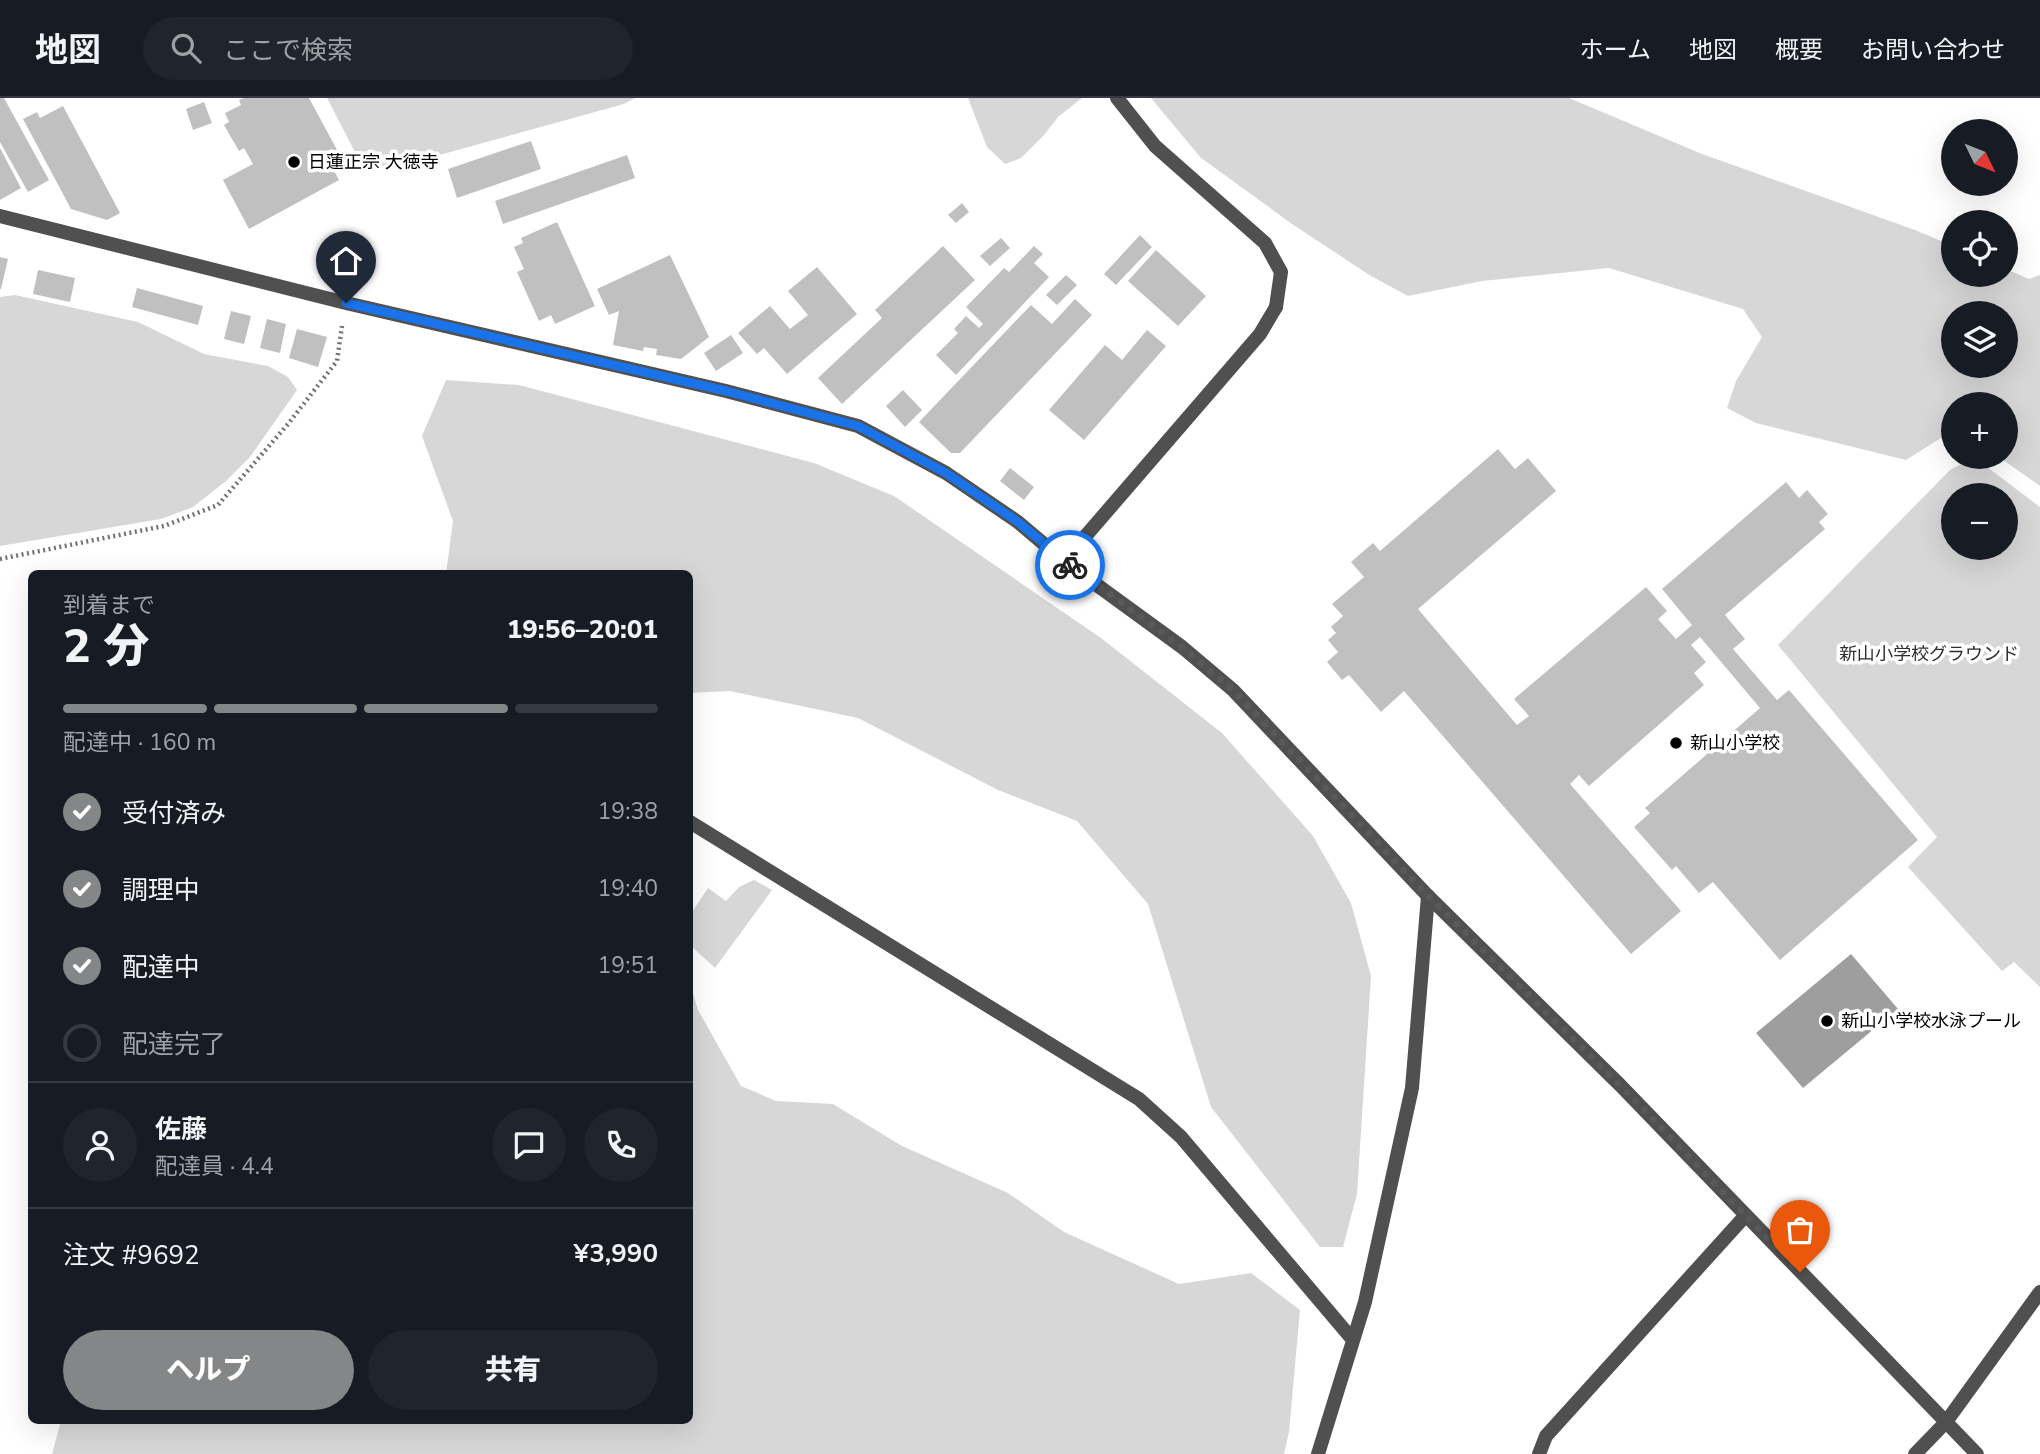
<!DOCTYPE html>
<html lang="ja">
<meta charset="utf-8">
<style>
:root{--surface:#171b24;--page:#20242c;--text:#f1f3f6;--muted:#9ea1a6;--line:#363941;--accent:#858687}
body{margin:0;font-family:"Nunito Sans","Noto Sans JP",sans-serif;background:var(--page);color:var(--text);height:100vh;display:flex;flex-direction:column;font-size:26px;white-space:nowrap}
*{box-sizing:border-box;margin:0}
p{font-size:23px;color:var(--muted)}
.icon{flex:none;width:38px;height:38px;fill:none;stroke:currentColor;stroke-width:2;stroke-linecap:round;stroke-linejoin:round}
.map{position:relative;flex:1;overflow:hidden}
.side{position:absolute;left:28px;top:472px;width:665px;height:854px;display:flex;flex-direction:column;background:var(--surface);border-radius:10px;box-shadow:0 7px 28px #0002}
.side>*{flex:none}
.needle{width:46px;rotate:133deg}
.fabs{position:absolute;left:1941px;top:21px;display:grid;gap:14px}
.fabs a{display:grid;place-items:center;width:77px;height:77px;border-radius:50%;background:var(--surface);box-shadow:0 7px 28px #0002;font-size:35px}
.pin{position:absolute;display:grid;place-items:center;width:60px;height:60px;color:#fff;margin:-72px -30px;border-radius:50% 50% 50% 0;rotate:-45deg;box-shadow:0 0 7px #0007}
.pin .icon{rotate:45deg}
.courier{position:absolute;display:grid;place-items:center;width:70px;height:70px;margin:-35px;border:5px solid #1a73e8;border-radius:50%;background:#fff;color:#222;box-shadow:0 2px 9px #0007}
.overview em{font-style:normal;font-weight:800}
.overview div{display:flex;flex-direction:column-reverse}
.overview{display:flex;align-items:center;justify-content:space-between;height:119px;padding:0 35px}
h1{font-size:46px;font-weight:800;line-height:52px}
.bar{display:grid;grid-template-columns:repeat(4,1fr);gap:10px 7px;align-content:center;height:84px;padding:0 35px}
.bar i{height:9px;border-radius:5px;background:var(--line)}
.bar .selected{background:var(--accent)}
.bar p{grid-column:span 4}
.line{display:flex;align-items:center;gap:18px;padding:0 35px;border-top:2px solid var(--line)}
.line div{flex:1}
.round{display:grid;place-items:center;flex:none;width:74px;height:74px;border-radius:37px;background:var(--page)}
ol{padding:0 35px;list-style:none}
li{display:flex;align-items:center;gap:21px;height:77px}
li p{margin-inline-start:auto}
li .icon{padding:7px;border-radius:50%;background:var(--accent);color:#fff;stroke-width:4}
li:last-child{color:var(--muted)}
li i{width:38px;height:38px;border:4px solid var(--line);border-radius:50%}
.primary-button{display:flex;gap:14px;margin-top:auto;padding:14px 35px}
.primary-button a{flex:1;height:80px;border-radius:42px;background:var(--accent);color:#fff;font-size:28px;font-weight:800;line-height:80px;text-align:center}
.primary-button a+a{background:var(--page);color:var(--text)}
header{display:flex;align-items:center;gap:42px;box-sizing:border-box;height:98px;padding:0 35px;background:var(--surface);border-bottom:2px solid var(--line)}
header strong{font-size:33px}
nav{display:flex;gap:38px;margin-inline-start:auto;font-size:24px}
.search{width:490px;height:63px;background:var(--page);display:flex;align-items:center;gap:18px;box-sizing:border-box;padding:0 24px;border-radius:38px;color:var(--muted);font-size:26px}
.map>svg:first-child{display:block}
.green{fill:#d7d7d7;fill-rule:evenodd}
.water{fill:#9e9e9e}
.building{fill:#c0c0c0}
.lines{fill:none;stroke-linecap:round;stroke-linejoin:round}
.path{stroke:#727272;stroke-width:4.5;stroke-dasharray:2 3.5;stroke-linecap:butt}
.service{stroke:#505050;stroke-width:14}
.minor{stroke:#505050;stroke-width:14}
.tertiary{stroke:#505050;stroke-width:14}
.done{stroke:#595959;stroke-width:7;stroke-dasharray:0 12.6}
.route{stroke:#1a73e8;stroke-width:9}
.poi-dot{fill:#000;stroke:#fff;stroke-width:2.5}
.labels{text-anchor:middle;stroke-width:7;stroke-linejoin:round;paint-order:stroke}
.poi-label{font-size:18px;fill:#000;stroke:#fff;text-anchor:start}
.park-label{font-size:18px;fill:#2e2e2e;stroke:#fff}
</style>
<header>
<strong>地図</strong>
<div class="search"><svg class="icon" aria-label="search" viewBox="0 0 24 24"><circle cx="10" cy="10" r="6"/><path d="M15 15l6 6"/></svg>ここで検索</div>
<nav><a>ホーム</a><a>地図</a><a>概要</a><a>お問い合わせ</a></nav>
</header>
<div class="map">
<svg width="2040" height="1356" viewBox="0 0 2040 1356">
<rect width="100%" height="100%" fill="#fff"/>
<path class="green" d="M327,0H635L624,6L389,71L369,68L356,56Z
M968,0H1082L1058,19L1045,36L1021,60L1005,66L987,49Z
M1151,0H1569L1702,56L1915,132L1953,148V177H2006V171L2029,181L2040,177V388L1999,359H2006V306H1953V340L1944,338L1906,362L1756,325L1727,310L1736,283L1762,239L1743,211L1609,170L1482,183L1408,198L1371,178L1295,128L1201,60ZM1953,215H2006V268H1953Z
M15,197L138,224L204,256L268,268L288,279L297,292L250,359L226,383L193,409L161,421L0,448V199Z
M446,282L519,287L814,365L894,398L1101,540L1222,635L1313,738L1351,805L1371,878L1357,1096L1343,1149H1320L1211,1009L1148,806L1077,723L998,692L858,620L730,593L690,595V476H446L453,423L422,338Z
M1974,359L2040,409V889L2014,864L2002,873L1908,769L1937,739L1778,547L1950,372ZM2006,397V450H1953V397Z
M754,782L772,792L715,870L690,847V817L708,790L726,803L739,789Z
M690,885L698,912L741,988L776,1003L833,1006L902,1048L1008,1095L1064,1134L1179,1186L1251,1175L1300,1212L1289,1334L1284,1356H52L61,1323H690Z"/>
<path class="water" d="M1851,856L1898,911L1803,990L1756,935Z"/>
<path class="building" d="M0,0H4L49,82L28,94L0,44Z
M244,0H309L342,61L331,67L339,82L249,131L223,82L253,66L244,50L239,53L224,27L229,24L225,15L241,7L239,2Z
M204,4L212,25L193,32L186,11Z
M63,8L120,115L107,122L71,111L23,21L37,14L40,20Z
M531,43L541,71L457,100L448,71Z
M0,50L21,90L0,102Z
M627,57L635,80L503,126L495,103Z
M962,105L969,114L956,125L948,117Z
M557,124L595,208L555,226L551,217L539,223L517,174L524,171L514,149L523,145L521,140Z
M1140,137L1152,149L1116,187L1104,176Z
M1001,140L1010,150L990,168L980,158Z
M943,148L975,182L842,306L818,280L882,220L875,212Z
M1034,148L1043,156L1034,165L1049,179L956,277L936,257L958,235L954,231L966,218L979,230L983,226L966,209L1004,170L1009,174Z
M1156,152L1206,198L1178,228L1128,183Z
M670,157L709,239L681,261L656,257L657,251L644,249L643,253L613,247L619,213L609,217L597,191Z
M0,159L8,161L1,191H0Z
M817,169L857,216L787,276L764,250L757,256L738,235L770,208L790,231L808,217L788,193Z
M38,172L75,180L70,204L33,196Z
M1066,177L1077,187L1057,207L1046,197Z
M137,190L203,208L198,227L132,209Z
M1075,201L1092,217L960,355H951L919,324L1031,207L1052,226Z
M231,213L251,218L244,246L224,241Z
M267,221L286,226L280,255L260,250Z
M297,231L327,239L318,269L289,260Z
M1147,232L1166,248L1084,342L1049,312L1105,247L1122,262Z
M731,237L743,255L716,273L704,255Z
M903,292L922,312L905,329L886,308Z
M1498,351L1515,371L1528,360L1556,393L1418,511L1517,627L1529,618L1514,601L1646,489L1667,513L1658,521L1676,541L1692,527L1662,491L1786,384L1799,400L1807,392L1828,416L1819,424L1825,431L1725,517L1745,541L1733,551L1777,602L1789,592L1918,742L1780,862L1713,784L1699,795L1676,768L1672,772L1634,729L1650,715L1645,710L1760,610L1700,539L1691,547L1706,564L1694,575L1704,587L1589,688L1579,677L1570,686L1681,813L1631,856L1404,593L1381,614L1349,577L1342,582L1327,564L1338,554L1328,542L1336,535L1331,529L1343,518L1332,506L1364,479L1351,464L1373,445L1380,453Z
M1010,370L1034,389L1024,402L1000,383Z"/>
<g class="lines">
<path class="path" d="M0,461L164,428L218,407L288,326L337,263L342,228"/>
<path class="service" d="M1117,0L1155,48L1265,145L1281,174L1276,209"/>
<path class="minor" d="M1064,463L1260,236L1276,209
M690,724L1139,1001L1181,1039L1353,1242
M1428,798L1620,987L1977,1356
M1318,1356L1365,1204L1412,990L1428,798
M1539,1356L1546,1338L1746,1117
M1915,1356L1946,1324L2040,1194"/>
<path class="tertiary" d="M0,118L346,205L726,293L858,328L946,375L1018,424L1064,463L1182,549L1233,592L1428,798"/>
</g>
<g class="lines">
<path class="done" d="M1070,467L1182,549L1233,592L1428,798L1620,987L1800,1174"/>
<path class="route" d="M346,205L726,293L858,328L946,375L1018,424L1070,467"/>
</g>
<g class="poi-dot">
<circle cx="294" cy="64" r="7"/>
<circle cx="1676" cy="645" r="7"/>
<circle cx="1827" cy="923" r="7"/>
</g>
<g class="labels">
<g class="poi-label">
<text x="308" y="70">日蓮正宗 大徳寺</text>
<text x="1690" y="651">新山小学校</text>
<text x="1841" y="929">新山小学校水泳プール</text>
</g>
<g class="park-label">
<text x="1929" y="562">新山小学校グラウンド</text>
</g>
</g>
</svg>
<div class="fabs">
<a><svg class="needle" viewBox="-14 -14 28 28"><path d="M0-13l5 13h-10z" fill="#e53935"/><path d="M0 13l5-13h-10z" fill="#9ea1a6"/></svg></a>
<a><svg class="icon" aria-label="locate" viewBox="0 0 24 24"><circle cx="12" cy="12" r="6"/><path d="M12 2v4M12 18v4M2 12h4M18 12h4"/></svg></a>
<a><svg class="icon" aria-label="layers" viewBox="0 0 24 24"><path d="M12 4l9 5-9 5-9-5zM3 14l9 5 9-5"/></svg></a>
<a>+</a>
<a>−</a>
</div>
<div class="pin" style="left:1800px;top:1174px;background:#ea580c"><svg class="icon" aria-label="bag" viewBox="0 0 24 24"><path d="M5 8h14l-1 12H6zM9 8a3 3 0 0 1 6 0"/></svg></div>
<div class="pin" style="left:346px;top:205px;background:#1f2937"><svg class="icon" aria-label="home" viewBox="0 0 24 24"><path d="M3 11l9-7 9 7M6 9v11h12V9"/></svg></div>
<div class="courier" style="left:1070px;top:467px"><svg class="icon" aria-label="bike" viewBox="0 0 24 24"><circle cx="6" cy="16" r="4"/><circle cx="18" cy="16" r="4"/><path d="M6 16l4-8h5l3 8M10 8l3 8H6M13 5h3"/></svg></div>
<section class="side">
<div class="overview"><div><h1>2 分</h1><p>到着まで</p></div><em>19:56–20:01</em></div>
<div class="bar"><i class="selected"></i><i class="selected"></i><i class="selected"></i><i></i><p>配達中 · 160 m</p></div>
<ol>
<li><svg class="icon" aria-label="check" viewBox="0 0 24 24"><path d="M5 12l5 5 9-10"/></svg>受付済み<p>19:38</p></li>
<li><svg class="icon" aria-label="check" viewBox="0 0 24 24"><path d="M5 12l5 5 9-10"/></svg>調理中<p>19:40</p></li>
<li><svg class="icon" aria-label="check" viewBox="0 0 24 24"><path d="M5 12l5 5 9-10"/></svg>配達中<p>19:51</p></li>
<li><i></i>配達完了</li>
</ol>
<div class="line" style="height:126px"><a class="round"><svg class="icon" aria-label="person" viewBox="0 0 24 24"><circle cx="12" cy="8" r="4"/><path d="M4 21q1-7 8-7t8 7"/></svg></a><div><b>佐藤</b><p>配達員 · 4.4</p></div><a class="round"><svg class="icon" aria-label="chat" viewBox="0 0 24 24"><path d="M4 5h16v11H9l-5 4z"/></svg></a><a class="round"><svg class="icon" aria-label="phone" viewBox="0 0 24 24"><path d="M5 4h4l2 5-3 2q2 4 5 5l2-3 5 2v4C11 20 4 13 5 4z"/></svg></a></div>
<div class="line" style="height:91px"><div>注文 #9692</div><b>¥3,990</b></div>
<div class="primary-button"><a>ヘルプ</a><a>共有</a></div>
</section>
</div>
